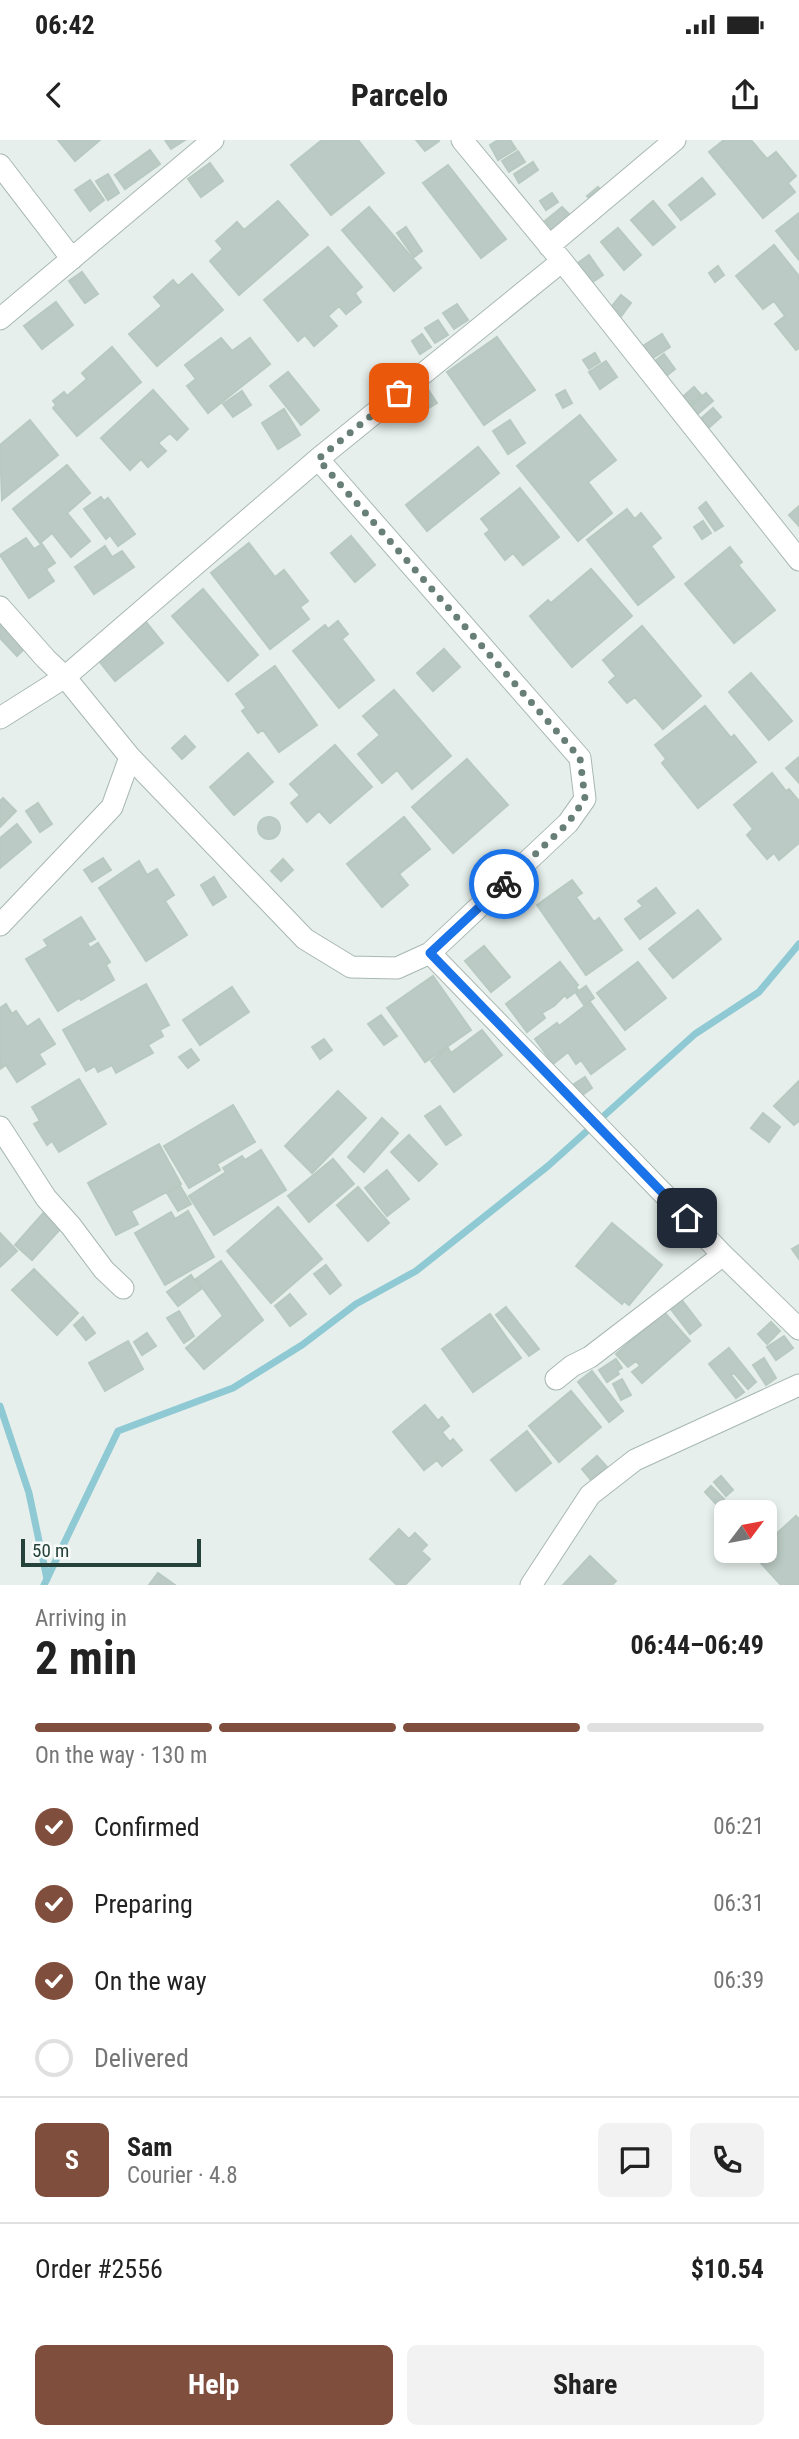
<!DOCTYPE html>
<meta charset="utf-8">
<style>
:root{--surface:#fff;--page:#f2f2f2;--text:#222;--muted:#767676;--line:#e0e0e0;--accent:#804e3d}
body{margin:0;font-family:"Roboto Condensed",sans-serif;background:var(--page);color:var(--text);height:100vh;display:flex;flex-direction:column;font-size:26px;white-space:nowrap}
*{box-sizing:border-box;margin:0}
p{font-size:23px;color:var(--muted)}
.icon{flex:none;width:38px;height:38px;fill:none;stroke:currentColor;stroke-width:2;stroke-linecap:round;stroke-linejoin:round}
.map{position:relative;height:1445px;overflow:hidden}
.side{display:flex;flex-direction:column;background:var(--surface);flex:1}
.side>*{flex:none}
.needle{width:46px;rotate:58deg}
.fabs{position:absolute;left:714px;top:1360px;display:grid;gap:14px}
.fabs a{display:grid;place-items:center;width:63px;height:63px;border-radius:10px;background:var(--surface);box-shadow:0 4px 10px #0003;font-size:35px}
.scale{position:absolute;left:21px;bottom:18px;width:180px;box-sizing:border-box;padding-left:7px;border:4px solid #24423a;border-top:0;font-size:19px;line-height:24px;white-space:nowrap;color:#24423a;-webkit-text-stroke:5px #f7fbf9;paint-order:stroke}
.pin{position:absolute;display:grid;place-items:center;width:60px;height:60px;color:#fff;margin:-30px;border-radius:14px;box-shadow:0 4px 10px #0006}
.courier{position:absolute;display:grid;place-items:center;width:70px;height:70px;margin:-35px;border:5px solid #1a73e8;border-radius:50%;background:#fff;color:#222;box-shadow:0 2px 9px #0007}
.head em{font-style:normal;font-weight:700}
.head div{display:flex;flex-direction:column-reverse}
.head{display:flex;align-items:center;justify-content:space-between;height:119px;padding:0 35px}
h1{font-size:46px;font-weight:700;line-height:52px}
.bar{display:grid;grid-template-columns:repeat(4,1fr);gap:10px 7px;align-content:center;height:84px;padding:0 35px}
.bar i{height:9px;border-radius:5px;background:var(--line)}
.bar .on{background:var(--accent)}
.bar p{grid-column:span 4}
.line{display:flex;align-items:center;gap:18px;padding:0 35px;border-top:2px solid var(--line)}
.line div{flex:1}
.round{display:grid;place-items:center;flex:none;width:74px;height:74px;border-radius:10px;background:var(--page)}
ol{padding:0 35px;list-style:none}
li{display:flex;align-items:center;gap:21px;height:77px}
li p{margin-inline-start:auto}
li .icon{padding:7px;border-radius:50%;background:var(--accent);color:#fff;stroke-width:4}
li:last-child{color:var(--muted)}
li i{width:38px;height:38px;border:4px solid var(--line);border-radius:50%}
.action{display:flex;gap:14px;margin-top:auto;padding:14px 35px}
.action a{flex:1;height:80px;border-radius:10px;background:var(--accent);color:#fff;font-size:28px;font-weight:700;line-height:80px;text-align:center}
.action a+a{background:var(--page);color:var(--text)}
.status{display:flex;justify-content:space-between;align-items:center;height:49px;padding:0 35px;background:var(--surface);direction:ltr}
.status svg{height:19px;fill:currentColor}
header{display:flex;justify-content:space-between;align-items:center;height:91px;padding:0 35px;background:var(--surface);font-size:32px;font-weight:700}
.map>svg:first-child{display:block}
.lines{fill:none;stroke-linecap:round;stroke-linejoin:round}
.stream{stroke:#8ec9d4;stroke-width:7}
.building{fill:#bbcac4;stroke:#b8c9c2;stroke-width:2}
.street-casing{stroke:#a8b8b2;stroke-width:23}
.street{stroke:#fff;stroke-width:21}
.done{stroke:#687f78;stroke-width:7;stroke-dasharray:0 12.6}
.route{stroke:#1a73e8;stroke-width:9}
</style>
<div class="status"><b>06:42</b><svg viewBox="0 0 49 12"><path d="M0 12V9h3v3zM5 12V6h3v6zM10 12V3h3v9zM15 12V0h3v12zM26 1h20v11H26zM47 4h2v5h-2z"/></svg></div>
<header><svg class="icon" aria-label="back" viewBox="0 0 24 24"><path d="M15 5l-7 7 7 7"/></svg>Parcelo<svg class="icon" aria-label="share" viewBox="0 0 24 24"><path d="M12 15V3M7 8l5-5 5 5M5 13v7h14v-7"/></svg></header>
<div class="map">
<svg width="799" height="1445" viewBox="0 0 799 1445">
<rect width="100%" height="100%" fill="#e6efeb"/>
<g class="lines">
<path class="stream" d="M0,1266L29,1353L47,1439
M44,1445L118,1291L233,1248L302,1205L356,1164L416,1131L548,1026L695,894L759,852L799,804"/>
</g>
<path class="building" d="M58,0H100L75,21Z
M165,0H185L171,9Z
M322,0H358L384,33L331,75L291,25Z
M416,0H438L439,1L425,11Z
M498,0H510L516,9L498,20L490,5Z
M724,0H751L767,19L776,12L796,36L788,43L795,52L763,78L709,12Z
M150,10L160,24L125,49L115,35Z
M518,11L525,22L509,32L502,21Z
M533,22L538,30L519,43L514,34Z
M210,23L223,41L201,57L188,39Z
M448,25L506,99L481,118L423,43Z
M108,34L119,53L108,60L96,41Z
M702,38L715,54L681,80L669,65Z
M90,40L104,60L90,71L75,50Z
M598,47L604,54L595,64L587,56Z
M552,53L558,62L546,70L540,61Z
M278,61L308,95L239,155L210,121L223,109L216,101L237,82L244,90Z
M653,61L675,87L653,105L631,80Z
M369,67L421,128L394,151L342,90Z
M562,67L571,76L554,92L545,81Z
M799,73V120L776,91Z
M406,87L422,111L414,117L397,93Z
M618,88L641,115L624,130L601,102Z
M774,105L799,136V208L796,210L775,184L785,176L774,161L763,169L736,136Z
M328,107L362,147L355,153L361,162L346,174L339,166L328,176L337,186L314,206L305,195L298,201L264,160Z
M589,115L603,135L588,145L575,125Z
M718,126L724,135L715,142L709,133Z
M82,132L98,154L85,163L69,141Z
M192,134L223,170L157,226L129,194L162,166L154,157L173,140L178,146Z
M621,155L631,163L619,179L608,171Z
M56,162L73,185L42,209L24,186Z
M457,164L468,180L454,189L443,173Z
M438,180L448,195L435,203L425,188Z
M422,194L431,207L420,214L412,201Z
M662,194L670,207L647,222L638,209Z
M497,197L535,250L484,285L447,232Z
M221,198L232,211L250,198L270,224L208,273L187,246L196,239L185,225Z
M112,207L141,242L77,296L53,268L56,265L53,261L64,252L67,256L87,239L82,233Z
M595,213L600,222L589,229L583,220Z
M664,214L675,229L661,240L650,225Z
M606,221L617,237L600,249L589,232Z
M288,232L319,270L301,285L270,246Z
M425,245L437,263L424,271L412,254Z
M694,247L701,255L686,268L679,260Z
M153,250L188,289L177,300L170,293L158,303L166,311L148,327L141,319L130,330L101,298Z
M565,250L572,263L563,268L556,255Z
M242,251L251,265L233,277L223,264Z
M706,253L713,261L694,277L688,269Z
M713,268L721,277L705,291L697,282Z
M284,269L300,295L278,309L262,283Z
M580,275L616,320L588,342L612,373L578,401L517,326Z
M30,280L58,315L2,360L0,305Z
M510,280L525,303L508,314L493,291Z
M478,307L499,333L427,391L406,365Z
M67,325L90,353L67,373L90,401L71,417L52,393L40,403L13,369Z
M520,348L559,397L523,425L513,413L505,420L485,394L490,390L481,379Z
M101,357L104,361L108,358L135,394L118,406L110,395L106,399L84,369Z
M706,362L723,386L715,391L699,368Z
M799,366V386L789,375Z
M627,369L635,379L641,373L661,398L651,406L674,437L638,465L587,400Z
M703,381L711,393L702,399L694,387Z
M351,396L375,425L355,442L331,413Z
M26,398L34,409L42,404L55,423L46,429L54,441L29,458L0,415Z
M249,403L275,437L284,430L308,461L300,467L309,479L270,509L211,433Z
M105,406L112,417L122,411L134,427L94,454L75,427Z
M730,407L742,422L738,425L775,470L734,503L685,444Z
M591,429L632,476L572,527L530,476L548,460L551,463Z
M203,449L258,515L228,541L172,476Z
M0,478L28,505L17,516L0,498Z
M143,478L163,503L115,541L95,516Z
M338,481L348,494L342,499L374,540L339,568L293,511L325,485L328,489Z
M642,486L701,556L663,589L635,557L627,563L609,542L616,536L603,520Z
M444,509L460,527L433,551L417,533Z
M275,526L317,585L279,612L263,590L258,593L242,571L246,568L236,554Z
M751,533L792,581L769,600L729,552Z
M394,550L451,616L412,649L397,630L382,643L358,614L380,595L363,576Z
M705,566L731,598L734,595L756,622L698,668L662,623L666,619L655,605Z
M185,596L195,607L182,619L172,608Z
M335,605L372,647L330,683L319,671L307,682L291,663L300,655L290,644Z
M248,613L273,642L234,675L210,647Z
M799,617V643L786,628Z
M467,619L508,665L453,713L412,667Z
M772,633L786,651L789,649L799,661V703L779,720L774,713L767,719L747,695L753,689L734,665Z
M3,658L16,671L0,687V661Z
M38,663L52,684L40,692L26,671Z
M404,677L430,709L399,734L408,745L382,767L347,724Z
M258 688a11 11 0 1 1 22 0a11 11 0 1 1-22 0Z
M17,684L31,702L0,728V698Z
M103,718L111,730L92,742L84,730Z
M283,719L293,730L281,741L271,731Z
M139,721L147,735L157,729L174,755L165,761L187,795L146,821L99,748Z
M214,737L226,757L213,765L201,745Z
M572,740L582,753L576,757L594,782L599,778L622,810L586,835L537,765Z
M656,748L675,773L640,799L625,779L643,766L638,761Z
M698,770L721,799L673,838L649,809Z
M81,777L95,799L87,803L90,808L98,803L110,822L106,825L114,840L81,860L79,858L58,871L26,819L48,806L44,800Z
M484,806L510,837L491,852L465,821Z
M560,822L578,845L576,847L578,850L567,858L565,855L554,866L542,873L545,878L527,892L506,864Z
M638,822L666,858L625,890L597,853Z
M433,836L471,890L425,922L387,868Z
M146,844L169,885L160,890L163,896L148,905L153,913L116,933L112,925L98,932L95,926L86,931L63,890Z
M586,846L594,858L584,865L576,853Z
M232,847L249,872L200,905L183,880Z
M590,862L625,909L591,934L581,920L576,924L568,912L553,924L535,899L557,883L559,886Z
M6,864L12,874L16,871L27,887L39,879L55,904L39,914L45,924L17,942L6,925L0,929V868Z
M381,875L397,896L384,905L368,884Z
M482,890L502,915L454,952L431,921L448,908L451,913Z
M324,899L332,910L320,919L312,907Z
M191,909L199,920L188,928L179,917Z
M585,937L592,948L581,956L574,944Z
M79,939L106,984L59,1012L52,1001L47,1005L34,984L40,981L32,967Z
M799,941V981L794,985L774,966Z
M338,951L366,978L312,1033L285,1006Z
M233,965L255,1002L217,1024L220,1030L189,1048L164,1006Z
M440,966L461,995L446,1005L425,976Z
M763,973L780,987L769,1002L751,988Z
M382,978L398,993L364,1032L348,1017Z
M409,995L437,1024L419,1041L391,1012Z
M159,1004L181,1044L131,1071L138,1084L116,1095L88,1043Z
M261,1010L286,1050L214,1095L189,1056L226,1032L223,1028L242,1016L245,1020Z
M333,1019L354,1044L309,1082L288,1056Z
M387,1030L409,1059L387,1076L365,1048Z
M180,1046L191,1064L178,1071L167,1053Z
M358,1047L389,1083L368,1101L337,1065Z
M278,1067L322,1119L271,1163L227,1111Z
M46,1070L63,1086L32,1120L15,1105Z
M188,1071L214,1117L165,1145L135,1093L171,1072L175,1079Z
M612,1083L662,1125L629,1165L624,1161L622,1164L576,1126Z
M0,1093L17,1111L0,1127Z
M799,1105V1119L792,1109Z
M221,1121L263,1180L204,1229L186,1208L223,1176L196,1139Z
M326,1125L341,1145L330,1154L314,1134Z
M34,1129L78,1173L57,1195L12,1150Z
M191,1135L201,1149L178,1166L167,1152Z
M290,1154L306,1174L290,1186L275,1166Z
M681,1159L701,1185L690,1194L670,1168Z
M506,1167L539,1209L529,1216L496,1175Z
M179,1171L194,1196L184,1203L167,1178Z
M664,1172L690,1201L642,1243L632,1232L640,1226L636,1221L628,1227L616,1214Z
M490,1174L521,1218L473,1252L442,1209Z
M83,1177L95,1193L86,1200L74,1185Z
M771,1182L780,1191L767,1204L758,1194Z
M147,1193L156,1206L142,1215L134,1202Z
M784,1196L793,1208L776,1220L767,1207Z
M128,1201L143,1229L105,1251L89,1223Z
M729,1208L756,1242L748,1249L734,1233L731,1235L744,1252L736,1258L709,1224Z
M764,1218L776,1238L766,1245L753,1225Z
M616,1219L622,1228L617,1231L619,1234L607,1242L599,1230Z
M592,1231L623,1271L609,1282L578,1242Z
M622,1239L631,1255L621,1260L613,1244Z
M571,1251L601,1287L559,1322L529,1286Z
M425,1265L438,1281L442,1277L449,1286L442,1292L450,1302L453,1299L462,1310L442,1326L437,1320L424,1330L393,1292Z
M527,1291L551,1323L516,1351L491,1320Z
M597,1316L607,1327L591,1340L582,1329Z
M721,1336L733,1350L726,1356L714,1342Z
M711,1346L724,1359L717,1365L705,1352Z
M796,1376L799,1379V1445H781L749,1410H765V1389L767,1387L775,1395Z
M399,1389L409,1399L415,1393L427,1405L421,1411L430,1419L405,1445H397L370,1419Z
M590,1416L616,1441L612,1445H563Z
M158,1433L175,1445H149Z"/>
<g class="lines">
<defs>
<path id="street" d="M462,0L562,121L799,420
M0,25L72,119
M549,106L675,0
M0,179L213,0
M0,467L46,519L65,537L130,617L305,799L351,827L397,828L430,813L568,683L585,659L580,618L318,319
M0,578L65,537L318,319L562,121
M0,785L112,667L130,617
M430,813L723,1115L799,1189
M0,987L46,1058L71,1086L104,1130L123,1148
M556,1239L572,1226L590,1217L723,1115
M531,1445L590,1355L635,1320L799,1245"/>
</defs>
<use href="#street" class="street-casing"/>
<use href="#street" class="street"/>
</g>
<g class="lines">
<path class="done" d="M399,253L318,319L580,618L585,659L568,683L504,744"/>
<path class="route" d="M504,744L430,813L687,1078"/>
</g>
</svg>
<div class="fabs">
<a><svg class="needle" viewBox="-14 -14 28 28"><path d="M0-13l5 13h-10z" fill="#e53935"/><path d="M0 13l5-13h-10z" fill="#767676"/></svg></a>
</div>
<div class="scale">50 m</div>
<div class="pin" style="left:399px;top:253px;background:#ea580c"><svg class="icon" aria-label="bag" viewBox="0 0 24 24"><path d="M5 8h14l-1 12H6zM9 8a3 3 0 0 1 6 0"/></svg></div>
<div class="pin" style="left:687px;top:1078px;background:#1f2937"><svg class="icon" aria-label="home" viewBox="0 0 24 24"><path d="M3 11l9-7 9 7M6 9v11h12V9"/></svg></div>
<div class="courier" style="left:504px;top:744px"><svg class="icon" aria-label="bike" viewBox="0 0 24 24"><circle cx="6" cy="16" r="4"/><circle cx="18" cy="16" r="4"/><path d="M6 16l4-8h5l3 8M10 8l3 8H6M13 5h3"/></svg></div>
</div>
<section class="side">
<div class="head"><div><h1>2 min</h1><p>Arriving in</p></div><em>06:44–06:49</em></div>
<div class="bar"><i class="on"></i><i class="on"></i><i class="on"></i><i></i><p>On the way · 130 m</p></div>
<ol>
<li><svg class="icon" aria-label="check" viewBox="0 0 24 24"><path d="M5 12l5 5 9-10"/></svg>Confirmed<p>06:21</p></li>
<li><svg class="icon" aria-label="check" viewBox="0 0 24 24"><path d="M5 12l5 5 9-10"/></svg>Preparing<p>06:31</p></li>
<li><svg class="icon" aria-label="check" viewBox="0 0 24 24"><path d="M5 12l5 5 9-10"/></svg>On the way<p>06:39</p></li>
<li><i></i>Delivered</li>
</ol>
<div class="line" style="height:126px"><b class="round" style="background:var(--accent);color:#fff">S</b><div><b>Sam</b><p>Courier · 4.8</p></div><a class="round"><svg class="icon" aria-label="chat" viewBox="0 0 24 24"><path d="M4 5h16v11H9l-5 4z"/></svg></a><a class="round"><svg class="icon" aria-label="phone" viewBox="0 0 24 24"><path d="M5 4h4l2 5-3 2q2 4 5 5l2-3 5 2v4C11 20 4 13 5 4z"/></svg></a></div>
<div class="line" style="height:91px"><div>Order #2556</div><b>$10.54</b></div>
<div class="action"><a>Help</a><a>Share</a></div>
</section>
